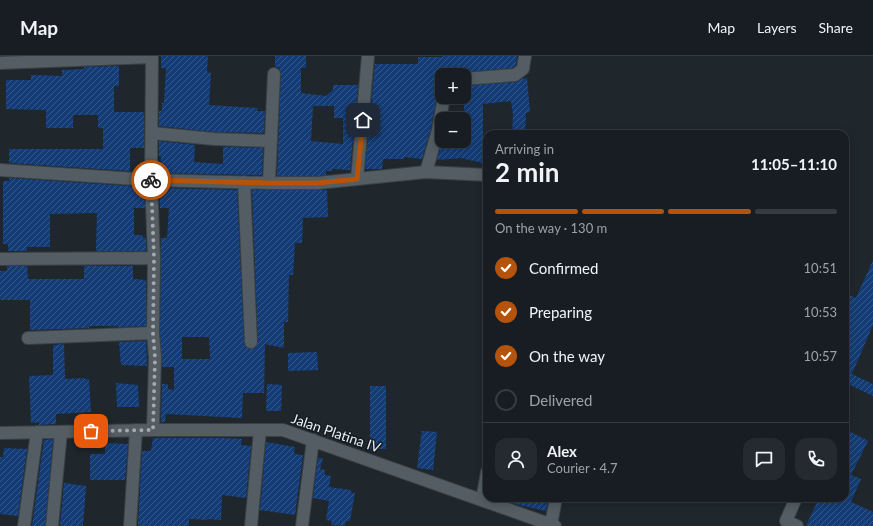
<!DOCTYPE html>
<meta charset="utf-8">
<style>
:root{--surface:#171d22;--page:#242a2f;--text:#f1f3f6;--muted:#9ea2a5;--line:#363b40;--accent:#b45309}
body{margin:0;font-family:Lato,sans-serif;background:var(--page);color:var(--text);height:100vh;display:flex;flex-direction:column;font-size:15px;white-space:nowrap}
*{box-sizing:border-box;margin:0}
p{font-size:13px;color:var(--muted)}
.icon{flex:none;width:22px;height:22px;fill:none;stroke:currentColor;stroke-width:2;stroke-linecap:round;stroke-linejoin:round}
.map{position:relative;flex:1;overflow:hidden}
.details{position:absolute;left:483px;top:74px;width:366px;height:372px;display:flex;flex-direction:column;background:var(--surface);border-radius:12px;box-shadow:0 2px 10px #0003,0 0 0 1px var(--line)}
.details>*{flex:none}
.buttons{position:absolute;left:435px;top:12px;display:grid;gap:8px}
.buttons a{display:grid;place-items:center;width:36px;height:36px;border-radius:8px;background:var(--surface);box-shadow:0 2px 10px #0003,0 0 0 1px var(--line);font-size:20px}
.pin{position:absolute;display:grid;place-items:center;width:34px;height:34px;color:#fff;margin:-17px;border-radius:8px;box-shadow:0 2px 6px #0006}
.courier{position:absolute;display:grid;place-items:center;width:40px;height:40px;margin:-20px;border:3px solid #b45309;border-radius:50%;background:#fff;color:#222;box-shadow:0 1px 5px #0007}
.summary em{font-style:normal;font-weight:700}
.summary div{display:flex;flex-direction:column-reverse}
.summary{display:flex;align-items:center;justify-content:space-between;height:68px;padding:0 12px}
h1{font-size:26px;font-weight:700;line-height:30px}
.bar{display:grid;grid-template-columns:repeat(4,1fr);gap:6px 4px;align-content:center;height:48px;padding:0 12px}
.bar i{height:5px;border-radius:3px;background:var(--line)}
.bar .current{background:var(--accent)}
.bar p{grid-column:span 4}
.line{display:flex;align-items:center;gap:10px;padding:0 12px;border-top:1px solid var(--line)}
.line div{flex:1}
.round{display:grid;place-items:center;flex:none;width:42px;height:42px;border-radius:12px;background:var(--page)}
ol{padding:0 12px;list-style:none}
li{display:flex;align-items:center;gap:12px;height:44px}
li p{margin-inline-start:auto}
li .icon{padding:4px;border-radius:50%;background:var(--accent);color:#fff;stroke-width:4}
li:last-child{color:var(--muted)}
li i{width:22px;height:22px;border:2px solid var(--line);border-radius:50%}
header{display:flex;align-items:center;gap:24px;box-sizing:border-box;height:56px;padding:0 20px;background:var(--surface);border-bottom:1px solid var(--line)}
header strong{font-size:19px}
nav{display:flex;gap:22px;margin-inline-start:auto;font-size:14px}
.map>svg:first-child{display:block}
.building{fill:url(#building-hatch);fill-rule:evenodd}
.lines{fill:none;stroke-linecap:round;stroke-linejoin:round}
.street-casing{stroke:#3a4146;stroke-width:14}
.street{stroke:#535d63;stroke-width:12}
.done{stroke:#a3a9ae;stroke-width:4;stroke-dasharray:0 7.2}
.route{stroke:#b45309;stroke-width:5}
.labels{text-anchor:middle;stroke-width:3;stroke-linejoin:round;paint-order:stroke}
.street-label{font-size:14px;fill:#eaeff3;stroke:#151e23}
</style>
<header>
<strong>Map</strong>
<nav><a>Map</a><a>Layers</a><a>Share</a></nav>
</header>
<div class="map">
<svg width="873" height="470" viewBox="0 0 873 470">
<defs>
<pattern id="building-hatch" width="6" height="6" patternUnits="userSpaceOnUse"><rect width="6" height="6" fill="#133c76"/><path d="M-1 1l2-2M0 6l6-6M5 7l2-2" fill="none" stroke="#36588a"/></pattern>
</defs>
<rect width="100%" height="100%" fill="#1f272d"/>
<path class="building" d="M161,0H208L207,16L211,17L209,49L258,52L257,55H265L264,77L214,76L159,70V55H162V47H164L166,12H161Z
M275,0H306V12H301V37L326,40L333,34V29H358L350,114L332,113V115H326V119L318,120H277L281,18L279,11H275ZM313,50H334V62H343V88L311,85Z
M443,0H517L516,9L512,12L463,16L458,19L441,18L440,35L437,40L431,72L422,103L404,101V103H383L382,113H365L375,8H418V1H443Z
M119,10V30H114V56H144V92H130V115L9,107V93H103V72H98V59H73V72H46V54L6,53V24H31V19L62,20V14L84,13V11Z
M527,22L530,56L526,57L525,78H512L513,58L511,45L483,48V96L487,97V108L461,102L437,104L442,87L464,85V30L516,26L522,23Z
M159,85L195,89L194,106L223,108V91L263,92L262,119L160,117L161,101L159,100Z
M9,122L144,131L145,152H134V179H143V182H146V195H96L97,157L50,158V191H27V195H8V188H3V125H9Z
M159,132L237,134L244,286L245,290L251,293L255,292L258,286L252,134H327L328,161L303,162L302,187H295L293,219H289L288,266H284V292L265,288L264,337H243L242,362L166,358L165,366H161L162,328H168V333L174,334V311H162L160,277L161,182H167L169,152H160ZM182,281H209L210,303H182Z
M873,204V269L852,318L873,328V340L848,328L845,335V237L856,242Z
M7,210H27L28,223H84V210H133V223L146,224V270L118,271V270H89V272L30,274V244H0V215H7Z
M146,285L147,310L121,309L119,286Z
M64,288L65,323L85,322V323H89L91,356L56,358V368L39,369V366L31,367L29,320L53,319V289Z
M317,296L318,314L288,315V297Z
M116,327L138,329L139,351H117Z
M267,328L282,329L281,355H266Z
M370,330H386V393H370Z
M845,373L868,385L851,419L861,423L851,446L873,456V470H806L819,442H845Z
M422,375L437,376L433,414L417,412Z
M153,382H223L242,383L241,389L251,390L246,442L222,439L221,464L208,463V464L189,463V470H138L142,395H151Z
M53,383L45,470H32L44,384Z
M266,386L295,391L294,398L303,399L295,459L260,454Z
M105,387L128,388L125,424H90V398H105Z
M4,392L27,393L18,460L0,458V401H3Z
M318,402H323L320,413L325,414V419L331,420L329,431L351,434V437H355L350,465H346L345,470L331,469L332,465L326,464L329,445L313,442Z
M64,427L86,430L83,470H60Z
M510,442H548L546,455L519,449L509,446Z"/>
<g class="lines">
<defs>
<path id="street" d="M152,0L151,124L154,202L153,277L155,302L153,374
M0,7L152,1
M464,23L515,19L523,13L525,0
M152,77L214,83L271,85
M0,114L151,124L269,127H318L426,116L438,74L444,41
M426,116L487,119
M357,123L368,0
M244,126L251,286
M269,127L274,18
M0,203L154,202
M28,282L153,277
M0,377L153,374H283L555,470
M796,442L786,465L797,470
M482,444L487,416
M551,469L556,442
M24,470L37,376
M52,470L61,376
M130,470L136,374
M251,470L260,374
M302,470L313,384"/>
</defs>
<use href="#street" class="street-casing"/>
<use href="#street" class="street"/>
</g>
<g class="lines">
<path class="done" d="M91,375L153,374L155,302L153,277L154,202L151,124"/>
<path class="route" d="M151,124L269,127H318L357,123L363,64"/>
</g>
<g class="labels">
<g class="street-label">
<text transform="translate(336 377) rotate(19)" y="5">Jalan Platina IV</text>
</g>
</g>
</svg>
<div class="buttons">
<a>+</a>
<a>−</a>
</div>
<div class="pin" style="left:91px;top:375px;background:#ea580c"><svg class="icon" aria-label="bag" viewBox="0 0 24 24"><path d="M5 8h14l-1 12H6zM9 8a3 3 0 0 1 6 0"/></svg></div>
<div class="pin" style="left:363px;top:64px;background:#1f2937"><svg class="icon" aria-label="home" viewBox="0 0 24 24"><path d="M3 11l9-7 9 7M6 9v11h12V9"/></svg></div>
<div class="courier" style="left:151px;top:124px"><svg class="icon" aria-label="bike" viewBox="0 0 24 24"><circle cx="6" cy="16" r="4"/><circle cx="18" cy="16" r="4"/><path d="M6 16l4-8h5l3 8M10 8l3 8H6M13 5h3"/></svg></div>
<section class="details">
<div class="summary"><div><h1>2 min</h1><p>Arriving in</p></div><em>11:05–11:10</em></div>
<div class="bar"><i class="current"></i><i class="current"></i><i class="current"></i><i></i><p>On the way · 130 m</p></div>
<ol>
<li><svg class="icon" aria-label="check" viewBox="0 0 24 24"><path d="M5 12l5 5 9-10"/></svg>Confirmed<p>10:51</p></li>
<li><svg class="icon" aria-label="check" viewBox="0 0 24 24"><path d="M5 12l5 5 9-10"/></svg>Preparing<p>10:53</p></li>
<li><svg class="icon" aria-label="check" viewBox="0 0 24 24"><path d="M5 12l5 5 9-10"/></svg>On the way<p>10:57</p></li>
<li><i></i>Delivered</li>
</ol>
<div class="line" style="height:72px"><a class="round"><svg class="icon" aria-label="person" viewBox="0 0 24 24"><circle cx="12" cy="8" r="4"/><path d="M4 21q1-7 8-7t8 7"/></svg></a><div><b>Alex</b><p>Courier · 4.7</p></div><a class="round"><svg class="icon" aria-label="chat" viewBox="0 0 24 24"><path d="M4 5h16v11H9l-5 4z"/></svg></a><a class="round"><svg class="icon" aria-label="phone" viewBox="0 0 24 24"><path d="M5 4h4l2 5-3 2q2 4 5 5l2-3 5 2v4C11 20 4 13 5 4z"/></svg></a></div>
</section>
</div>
